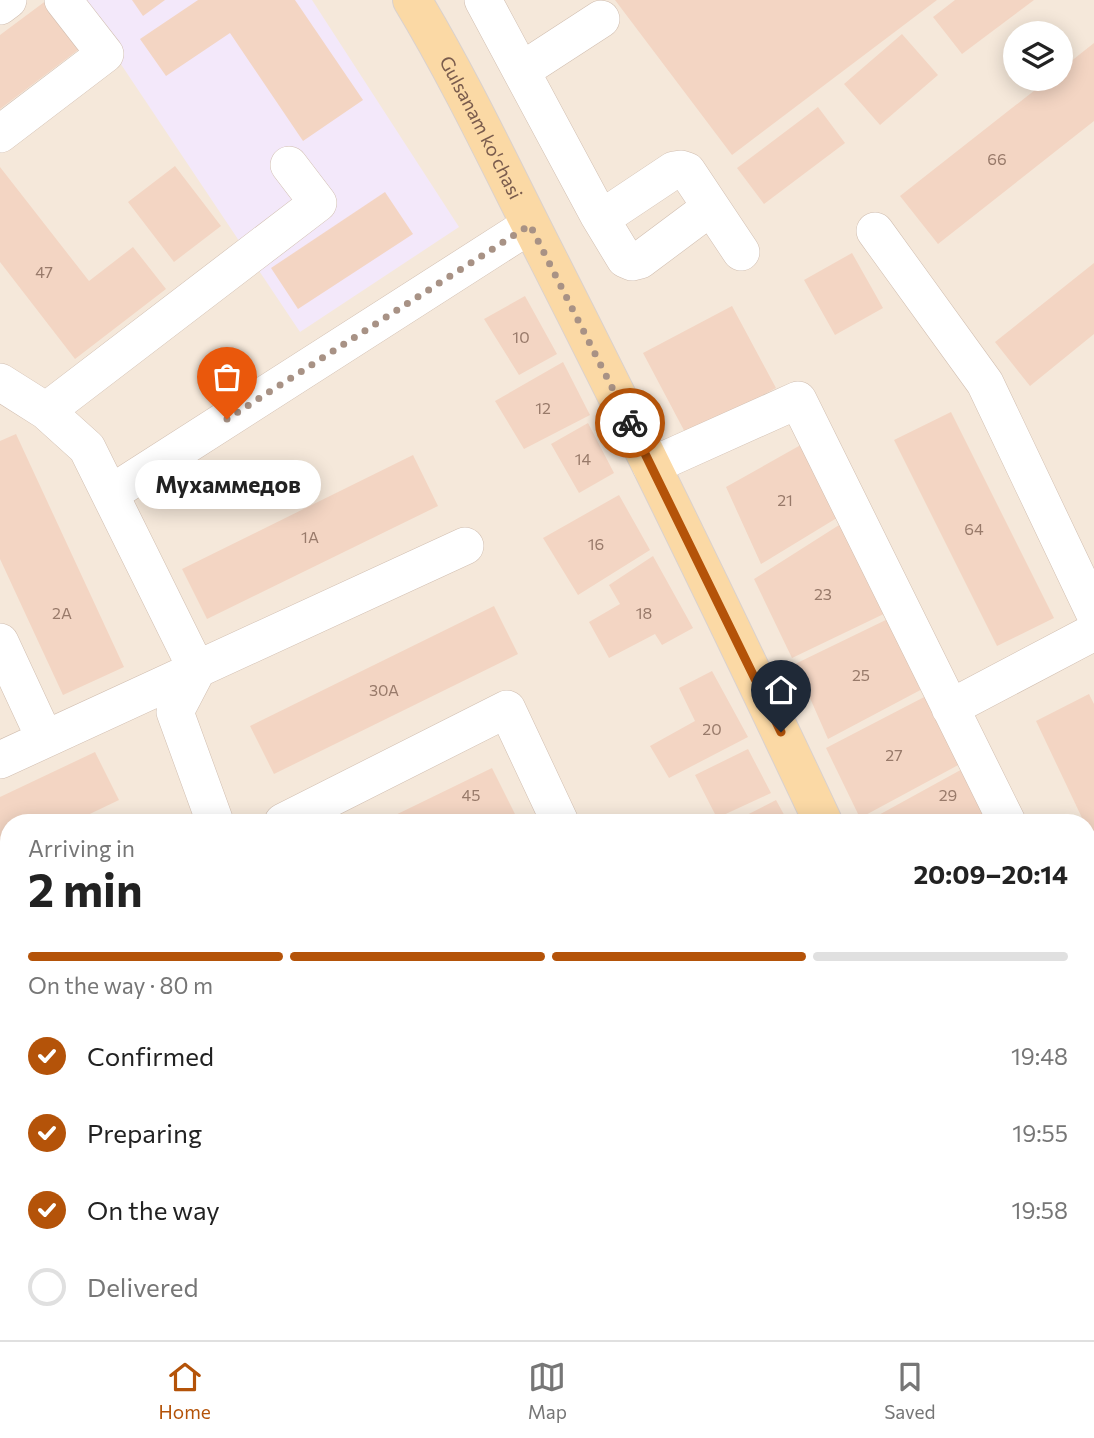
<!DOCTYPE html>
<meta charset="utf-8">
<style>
:root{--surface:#fff;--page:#f6f6f6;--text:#222;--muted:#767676;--line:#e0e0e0;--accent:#b45309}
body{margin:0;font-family:Commissioner,sans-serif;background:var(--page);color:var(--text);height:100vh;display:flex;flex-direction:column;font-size:26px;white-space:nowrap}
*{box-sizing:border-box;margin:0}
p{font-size:23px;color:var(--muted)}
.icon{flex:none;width:38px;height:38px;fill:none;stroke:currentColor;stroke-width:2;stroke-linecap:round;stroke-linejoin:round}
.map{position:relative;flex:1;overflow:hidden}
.drawer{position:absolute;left:0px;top:814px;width:1096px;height:527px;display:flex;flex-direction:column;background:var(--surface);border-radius:28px 28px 0 0;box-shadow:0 4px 18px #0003}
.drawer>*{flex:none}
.fabs{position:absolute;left:1003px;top:21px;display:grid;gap:14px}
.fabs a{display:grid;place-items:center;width:70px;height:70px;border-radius:50%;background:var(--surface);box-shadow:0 4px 18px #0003;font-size:35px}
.pin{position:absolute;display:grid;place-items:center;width:60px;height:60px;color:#fff;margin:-72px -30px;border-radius:50% 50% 50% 0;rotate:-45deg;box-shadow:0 0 7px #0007}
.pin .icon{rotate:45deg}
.courier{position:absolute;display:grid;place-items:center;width:70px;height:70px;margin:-35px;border:5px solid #b45309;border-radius:50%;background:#fff;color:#222;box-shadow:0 2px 9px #0007}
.bubble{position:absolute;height:49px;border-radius:24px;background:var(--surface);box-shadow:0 4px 18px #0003;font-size:23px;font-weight:700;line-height:49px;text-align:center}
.headline em{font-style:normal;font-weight:700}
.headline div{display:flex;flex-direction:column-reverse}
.headline{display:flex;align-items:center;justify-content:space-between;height:119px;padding:0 28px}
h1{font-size:46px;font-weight:700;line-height:52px}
.bar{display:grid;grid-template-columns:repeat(4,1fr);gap:10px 7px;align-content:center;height:84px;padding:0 28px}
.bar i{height:9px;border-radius:5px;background:var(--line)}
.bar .selected{background:var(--accent)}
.bar p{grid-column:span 4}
ol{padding:0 28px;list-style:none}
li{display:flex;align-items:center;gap:21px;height:77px}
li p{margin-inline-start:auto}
li .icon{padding:7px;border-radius:50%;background:var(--accent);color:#fff;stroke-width:4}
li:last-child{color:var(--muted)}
li i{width:38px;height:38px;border:4px solid var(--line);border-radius:50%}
.tab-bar{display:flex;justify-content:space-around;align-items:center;height:98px;border-top:2px solid var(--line);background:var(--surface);font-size:19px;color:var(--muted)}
.tab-bar a{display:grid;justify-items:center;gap:4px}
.tab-bar .selected{color:var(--accent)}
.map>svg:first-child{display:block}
.residential{fill:#f5e8da;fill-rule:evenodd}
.education{fill:#f3e8fa}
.building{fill:#f3d5c3}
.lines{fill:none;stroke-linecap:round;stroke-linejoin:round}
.minor-casing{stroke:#d1beb0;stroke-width:38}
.major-casing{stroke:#dad1cd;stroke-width:40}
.minor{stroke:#fff;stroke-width:37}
.major{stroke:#fbd9a5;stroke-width:38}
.done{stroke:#a89285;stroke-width:7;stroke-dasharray:0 12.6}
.route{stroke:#b45309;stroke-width:9}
.labels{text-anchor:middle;stroke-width:5;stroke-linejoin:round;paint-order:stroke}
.number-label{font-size:16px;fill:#987a6a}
.street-label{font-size:19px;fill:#7a5c4d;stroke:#fffaf3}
</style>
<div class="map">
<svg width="1094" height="1340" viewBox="0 0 1094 1340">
<rect width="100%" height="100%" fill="#fdf6ec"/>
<path class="residential" d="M0,0H1094V1340H0ZM1015,33H1060V79H1015ZM9,822H1087V1332H9Z"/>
<path class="education" d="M78,0H312L459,227L300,332Z
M9,965V1332L21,1340H0V970Z"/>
<path class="building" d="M47,0L86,44L0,109V35Z
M132,0H165L143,16Z
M198,0H295L363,100L303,141L230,33L166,76L140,39Z
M615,0H937L732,155Z
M955,0H1034L962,54L933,17Z
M902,34L938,75L880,125L844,84Z
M1094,43V121L938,244L900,196L1049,79H1060V70Z
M818,107L845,143L764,204L737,168Z
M175,166L221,226L174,262L128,202Z
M0,167L89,281L133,247L166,289L75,359L0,262Z
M385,192L413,234L298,309L271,268Z
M852,253L883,308L835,335L804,280Z
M1094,263V334L1030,386L995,342Z
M525,296L557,354L519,375L484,319Z
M732,306L776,388L687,436L643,353Z
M563,362L590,415L524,449L495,401Z
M951,412L1054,618L997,646L894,440Z
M588,423L614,473L579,493L551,444Z
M16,434L124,667L63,695L0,559V441Z
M806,442L845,513L761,564L726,487Z
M413,455L438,506L207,619L182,569Z
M619,495L650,550L578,595L543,538Z
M847,520L892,610L792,658L754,579Z
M653,556L693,628L662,645L655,634L609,658L589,622L620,604L609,585Z
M494,606L518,654L274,774L250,726Z
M894,616L928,686L828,739L795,664Z
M712,671L748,737L669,778L650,746L695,721L679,688Z
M930,694L962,763L860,818L826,748Z
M1089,694L1094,704V843L1087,822H1084L1036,721Z
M748,749L771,793L717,818L695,775Z
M95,752L119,800L73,822H9V853L0,858V797Z
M966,767L994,822H866Z
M492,768L519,822H381Z
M776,800L788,822H733Z
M1087,1010L1094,1027V1150L1087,1154Z
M9,1058V1104L0,1108V1062Z
M1094,1160V1221L1087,1225V1163Z
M1094,1231V1259L1087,1246V1235Z
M9,1235V1285L0,1289V1239Z
M234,1332H298L303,1340H238Z
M536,1332H564L547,1340H540Z
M989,1332H1023L1027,1340H988L985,1334Z"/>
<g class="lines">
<defs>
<path id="minor" d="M483,0L599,216L608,214L674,170L681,169L687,171L741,252
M0,6L8,0
M521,71L601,19
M0,134L105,54L63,0
M599,216L625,259L632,262L640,260L711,207
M875,231L985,383L1094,612
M0,382L46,411L87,448L197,670L175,712L215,822
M46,411L318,203L289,165
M651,466L798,400L1007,822
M110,494L530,225
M0,642L45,739
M950,708L1094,632
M0,760L465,546
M283,822L507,709L560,822
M0,947L9,943
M1087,984L1094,998
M168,1332L172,1340
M421,1332L425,1340
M782,1332L786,1340
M24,1340L42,1332
M694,1340L710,1332"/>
<g id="major">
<path id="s1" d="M412,0C462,83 503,171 547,257C642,444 734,633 823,822"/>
<path d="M1064,1332L1067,1340"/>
</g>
</defs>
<use href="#minor" class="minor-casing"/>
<use href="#major" class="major-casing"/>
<use href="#minor" class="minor"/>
<use href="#major" class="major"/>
</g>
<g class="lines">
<path class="done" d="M227,419L530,225L630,423"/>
<path class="route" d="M630,423L781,732"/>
</g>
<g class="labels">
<g class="number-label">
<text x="997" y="165">66</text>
<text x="44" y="278">47</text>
<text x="521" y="343">10</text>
<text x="543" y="414">12</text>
<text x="583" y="465">14</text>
<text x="785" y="506">21</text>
<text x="974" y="535">64</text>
<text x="310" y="543">1A</text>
<text x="596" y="550">16</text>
<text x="823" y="600">23</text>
<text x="62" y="619">2A</text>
<text x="644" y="619">18</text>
<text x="861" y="681">25</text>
<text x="384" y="696">30A</text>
<text x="712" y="735">20</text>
<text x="894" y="761">27</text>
<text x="471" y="801">45</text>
<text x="948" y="801">29</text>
</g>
<g class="street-label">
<text dy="7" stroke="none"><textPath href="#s1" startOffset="145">Gulsanam ko'chasi</textPath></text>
</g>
</g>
</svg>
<div class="fabs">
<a><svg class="icon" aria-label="layers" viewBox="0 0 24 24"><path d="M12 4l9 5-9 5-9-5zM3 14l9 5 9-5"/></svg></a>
</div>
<div class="pin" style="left:227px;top:419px;background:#ea580c"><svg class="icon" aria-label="bag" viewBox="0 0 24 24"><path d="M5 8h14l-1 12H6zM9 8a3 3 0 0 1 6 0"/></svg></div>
<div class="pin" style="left:781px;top:732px;background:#1f2937"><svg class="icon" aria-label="home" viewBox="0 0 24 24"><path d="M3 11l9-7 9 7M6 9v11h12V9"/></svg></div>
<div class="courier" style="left:630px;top:423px"><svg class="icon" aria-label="bike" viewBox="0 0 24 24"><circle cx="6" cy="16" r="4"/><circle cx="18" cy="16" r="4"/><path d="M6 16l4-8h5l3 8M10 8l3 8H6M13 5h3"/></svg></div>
<div class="bubble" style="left:135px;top:460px;width:186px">Мухаммедов</div>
<section class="drawer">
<div class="headline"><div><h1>2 min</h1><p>Arriving in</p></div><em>20:09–20:14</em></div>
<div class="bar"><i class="selected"></i><i class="selected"></i><i class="selected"></i><i></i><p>On the way · 80 m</p></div>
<ol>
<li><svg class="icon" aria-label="check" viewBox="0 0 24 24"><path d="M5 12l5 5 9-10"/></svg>Confirmed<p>19:48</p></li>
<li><svg class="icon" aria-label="check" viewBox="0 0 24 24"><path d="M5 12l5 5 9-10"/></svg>Preparing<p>19:55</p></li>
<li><svg class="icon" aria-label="check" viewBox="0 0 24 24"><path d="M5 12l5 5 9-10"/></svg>On the way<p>19:58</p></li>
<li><i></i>Delivered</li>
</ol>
</section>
</div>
<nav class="tab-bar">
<a class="selected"><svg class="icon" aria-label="home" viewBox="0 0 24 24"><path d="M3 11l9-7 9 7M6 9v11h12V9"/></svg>Home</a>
<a><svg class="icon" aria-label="map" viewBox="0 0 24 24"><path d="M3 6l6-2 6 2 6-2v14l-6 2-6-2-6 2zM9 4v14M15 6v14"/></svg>Map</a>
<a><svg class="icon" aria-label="saved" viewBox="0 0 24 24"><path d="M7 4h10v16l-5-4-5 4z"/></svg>Saved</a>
</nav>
